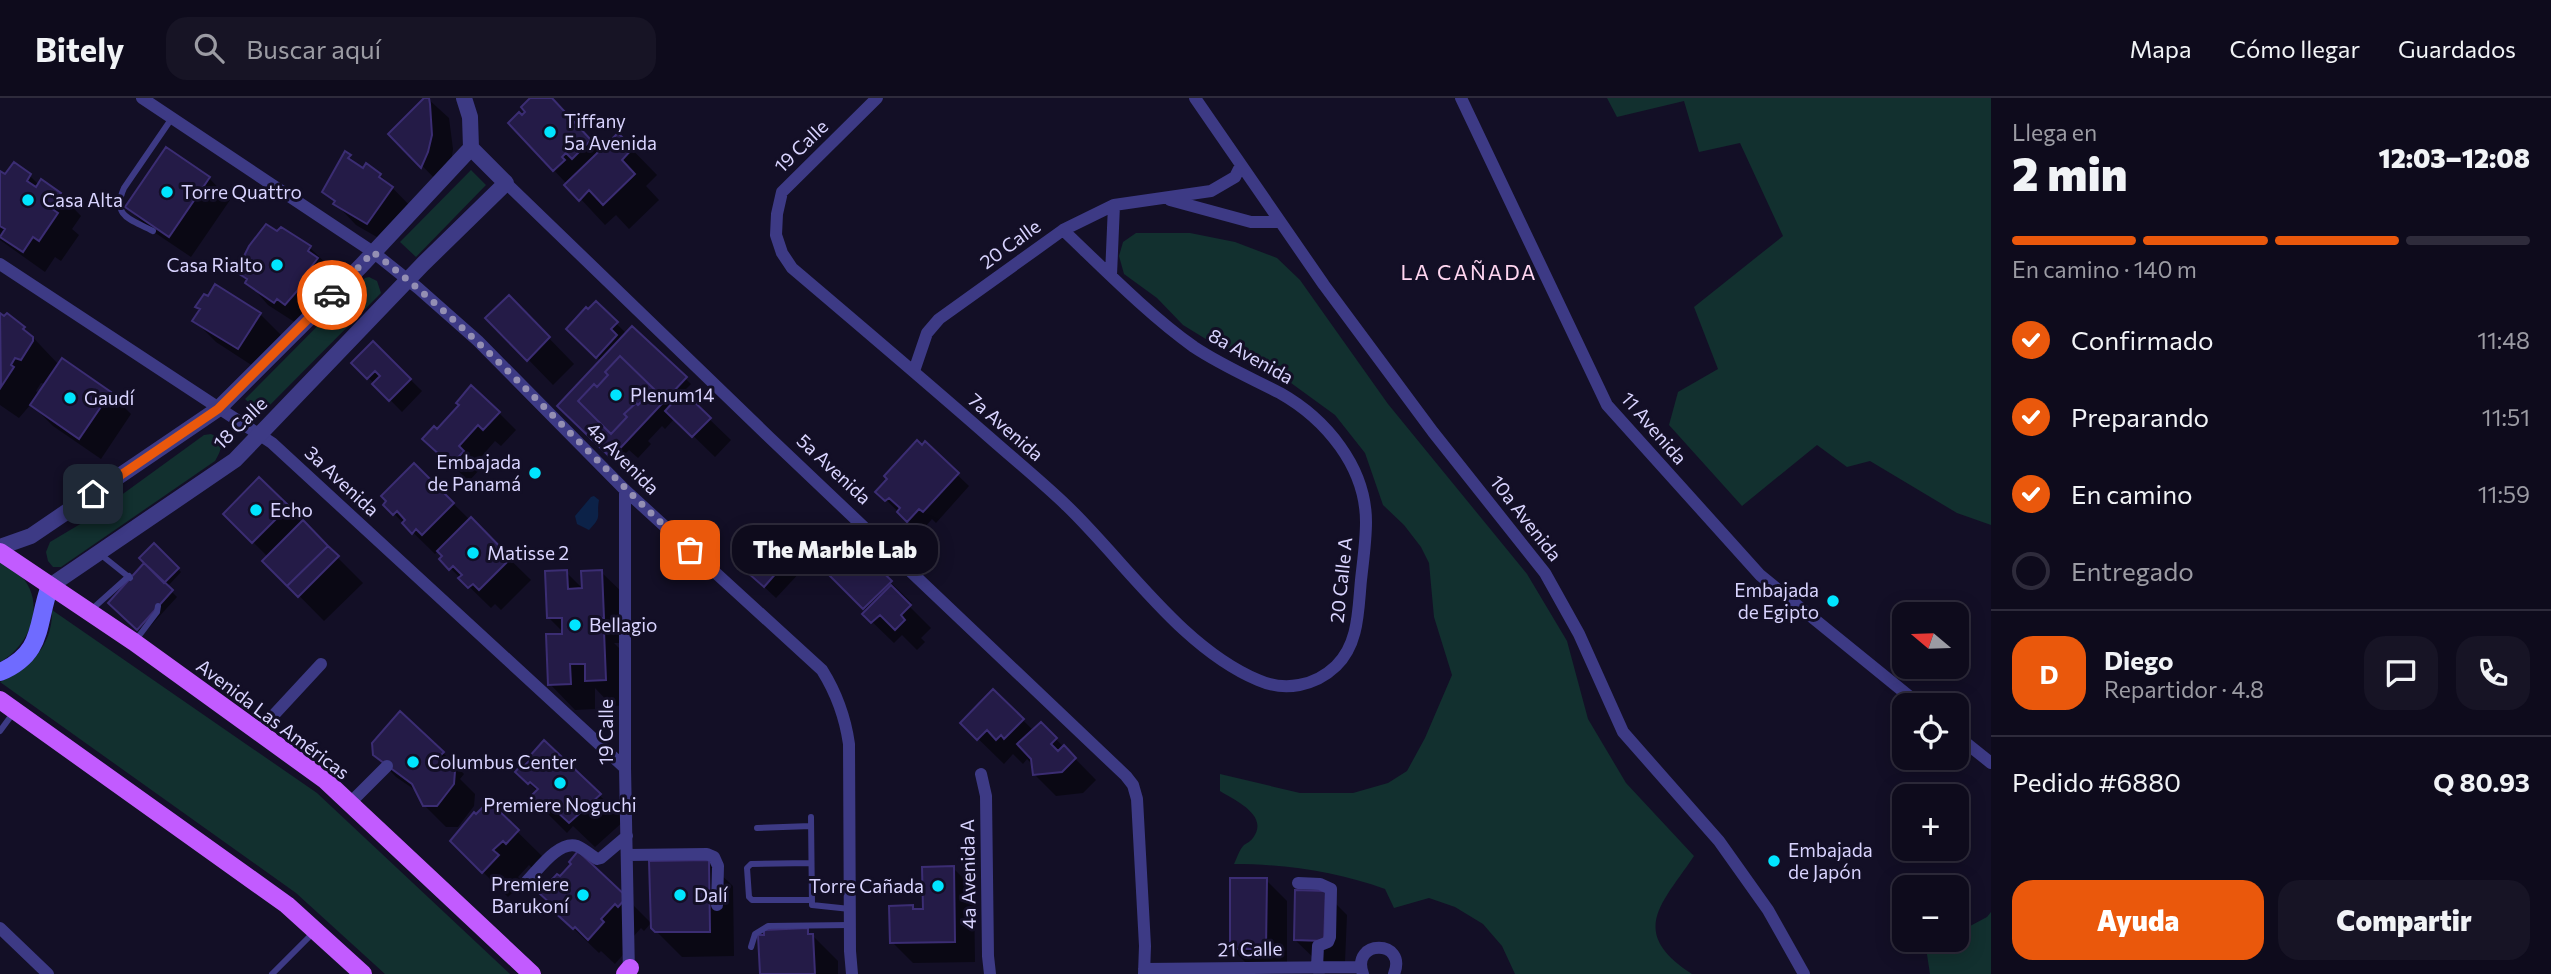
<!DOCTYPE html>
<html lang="es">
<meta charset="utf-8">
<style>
:root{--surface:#0e0b1c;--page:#171425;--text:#f1f3f6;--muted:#9b9ba3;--line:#2e2b3b;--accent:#ea580c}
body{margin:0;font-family:Commissioner,sans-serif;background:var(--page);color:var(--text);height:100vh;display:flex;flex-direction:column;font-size:26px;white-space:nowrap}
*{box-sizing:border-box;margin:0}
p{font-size:23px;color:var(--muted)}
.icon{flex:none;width:38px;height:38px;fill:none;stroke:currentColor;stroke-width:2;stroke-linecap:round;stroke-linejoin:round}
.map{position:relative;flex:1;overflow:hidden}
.sheet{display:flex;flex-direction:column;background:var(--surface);width:560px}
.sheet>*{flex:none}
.needle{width:46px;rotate:289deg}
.controls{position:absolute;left:1892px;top:504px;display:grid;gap:14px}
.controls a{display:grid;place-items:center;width:77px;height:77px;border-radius:14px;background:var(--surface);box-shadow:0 4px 18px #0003,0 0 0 2px var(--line);font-size:35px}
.pin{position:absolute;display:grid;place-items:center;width:60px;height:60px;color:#fff;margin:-30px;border-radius:14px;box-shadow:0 4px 10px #0006}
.courier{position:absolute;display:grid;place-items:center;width:70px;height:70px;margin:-35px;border:5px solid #ea580c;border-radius:50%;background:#fff;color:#222;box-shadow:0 2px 9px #0007}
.bubble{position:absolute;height:49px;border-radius:21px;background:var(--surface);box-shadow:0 4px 18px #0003,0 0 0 2px var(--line);font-size:23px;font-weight:800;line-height:49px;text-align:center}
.headline em{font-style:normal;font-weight:800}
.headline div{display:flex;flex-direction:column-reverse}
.headline{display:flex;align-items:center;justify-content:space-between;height:119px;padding:0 21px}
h1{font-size:46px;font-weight:800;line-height:52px}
.bar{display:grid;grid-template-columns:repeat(4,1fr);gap:10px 7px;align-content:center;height:84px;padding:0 21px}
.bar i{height:9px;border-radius:5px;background:var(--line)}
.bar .selected{background:var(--accent)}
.bar p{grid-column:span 4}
.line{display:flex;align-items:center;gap:18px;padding:0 21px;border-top:2px solid var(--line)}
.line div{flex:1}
.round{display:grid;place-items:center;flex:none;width:74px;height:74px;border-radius:21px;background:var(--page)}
ol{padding:0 21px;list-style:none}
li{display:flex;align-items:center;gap:21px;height:77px}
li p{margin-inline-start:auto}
li .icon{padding:7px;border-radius:50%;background:var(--accent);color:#fff;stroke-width:4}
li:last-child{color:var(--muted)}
li i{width:38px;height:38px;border:4px solid var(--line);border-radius:50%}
.button{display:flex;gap:14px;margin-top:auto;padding:14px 21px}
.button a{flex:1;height:80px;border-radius:21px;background:var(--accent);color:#fff;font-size:28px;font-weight:800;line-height:80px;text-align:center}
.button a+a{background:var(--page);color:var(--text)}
header{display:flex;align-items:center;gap:42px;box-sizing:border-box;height:98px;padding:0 35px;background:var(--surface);border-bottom:2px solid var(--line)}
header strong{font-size:33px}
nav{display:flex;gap:38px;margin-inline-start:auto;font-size:24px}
.search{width:490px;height:63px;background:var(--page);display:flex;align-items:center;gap:18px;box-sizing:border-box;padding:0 24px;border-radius:21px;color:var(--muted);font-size:26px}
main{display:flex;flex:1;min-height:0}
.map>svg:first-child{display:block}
.green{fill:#12302f}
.water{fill:#0c2248}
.shadow{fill:#0007;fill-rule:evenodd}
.building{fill:#241b47;stroke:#3b2d73;stroke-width:2}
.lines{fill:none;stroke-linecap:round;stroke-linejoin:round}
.service{stroke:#3d3a85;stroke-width:6}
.minor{stroke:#3d3a85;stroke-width:12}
.tertiary{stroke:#3d3a85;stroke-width:16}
.secondary{stroke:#6f6bff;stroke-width:18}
.primary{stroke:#c25bff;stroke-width:18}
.done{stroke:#948fb3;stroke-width:7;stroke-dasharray:0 12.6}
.route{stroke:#ea580c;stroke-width:9}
.poi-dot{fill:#00e5ff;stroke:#130f26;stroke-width:2.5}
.labels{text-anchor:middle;stroke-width:6;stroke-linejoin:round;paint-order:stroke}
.poi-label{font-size:19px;fill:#d9d4ff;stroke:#130f26;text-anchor:start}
.street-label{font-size:19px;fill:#d9d4ff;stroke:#130f26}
.neighbourhood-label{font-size:21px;letter-spacing:2px;fill:#ffd6f0;stroke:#130f26}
</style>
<header>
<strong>Bitely</strong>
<div class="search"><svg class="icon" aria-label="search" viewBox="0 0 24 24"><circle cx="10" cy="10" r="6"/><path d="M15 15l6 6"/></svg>Buscar aquí</div>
<nav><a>Mapa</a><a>Cómo llegar</a><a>Guardados</a></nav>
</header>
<main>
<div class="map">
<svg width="1991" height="876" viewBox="0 0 1991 876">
<rect width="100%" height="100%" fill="#130f26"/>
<path class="green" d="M1607,0H1991V427L1957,415L1870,363L1847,369L1817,347L1742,408L1669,327L1678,294L1718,271L1694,209L1783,138L1740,45L1699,54L1684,3L1617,19Z
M471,72L486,87L416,159L400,144Z
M1136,135H1190L1235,144L1277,160L1300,182L1388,306L1527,476L1567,543L1588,621L1626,685L1694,758C1661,807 1628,834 1692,876H1515L1502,848L1483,826L1455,809L1429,800L1394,810L1385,791C1338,774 1284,766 1234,766C1237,760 1239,752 1244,747C1247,745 1251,743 1253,740C1270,717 1234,702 1220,693V676L1300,695H1353L1388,685L1407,673L1425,640L1452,577L1434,519L1429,465L1421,449L1404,427L1383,407L1365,355L1335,317L1280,277L1222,251L1183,227L1157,200L1124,176L1119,158L1123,144Z
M369,179L377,183L381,195L264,313L256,311L245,301L365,180Z
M211,336C225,343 222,351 215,363L61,469H53L48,463L46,454L50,444L87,422L204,337Z
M0,462C6,466 13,470 18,475C48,502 31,547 0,564Z
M52,512L317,695L510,876H385L296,795L0,584C30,571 53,547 52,512Z
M1991,814V876H1930L1926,850L1943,842H1956L1957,835L1987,819Z"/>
<path class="water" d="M594,398L599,402C596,419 603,418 589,432L577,426L575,418L591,399Z"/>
<path class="shadow" d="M427,0L449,20L453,51L449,76L443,89L391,36Z
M532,0H550L601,54L618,37L657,77L646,88L659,102L629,131L616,117L605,127L510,25L528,14Z
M346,56L364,72L380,77L413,111L389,146L356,127L324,93Z
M0,75L6,79L30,78L39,87L42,83L60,96L81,118L72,131L79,137L61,163L55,159L45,174L0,142Z
M209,80L230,102L191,159L148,130L127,109Z
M281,131L310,150L332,171L329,174L338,183L296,225L268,207L239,174Z
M509,199L574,266L553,287L488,220Z
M596,206L627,236L633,230L691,286L682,295L731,342L715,359L675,320L665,331L662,328L648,343L651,346L638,360L629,352L617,364L559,308L601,263L568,231Z
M260,216L281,237L259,272L216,244L195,223Z
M0,218L24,230L59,267L110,295L131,316L101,361L53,328L31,306L19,320L0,307ZM41,285L46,286L39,296L36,293Z
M373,245L422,293L402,314L354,265Z
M499,315L516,332L501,348L495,343L475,366L480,371L469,383L442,358L437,334Z
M925,346L969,388L936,425L932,421L920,435L878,394Z
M414,367L531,482L501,512L495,506L491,510L441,461L445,458L439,452L435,456L385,407Z
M259,381L363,485L324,523L265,463L268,459L225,416Z
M768,438L803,471L776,500L754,479Z
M843,438L912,505L909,508L931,530L921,540L925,544L917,552L902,537L894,545L864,516L867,513L818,464Z
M154,447L181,474L167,489L177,499L143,536L110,505L146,465Z
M566,474L583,491L601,474L627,499L628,545H614L629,560L630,607L612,608L595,590V611L575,612L550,586L564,535L549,520Z
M993,593L1034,633L1041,626L1096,682L1083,695L1056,698L1035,677L1033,662L1031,665L1027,661L1023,666L1013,656L1004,666L962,625Z
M545,645L625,722L595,749L573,728L567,735L532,700L538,694L517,673L523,671Z
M443,655L464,676L460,681L475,696L474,708L458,729H446L424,707L418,694L396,679L375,657Z
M489,706L543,759L532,770L529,767L518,779L523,784L508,799L452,743Z
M704,761L733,788L734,858L682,859L654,831L652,763Z
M953,770L974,791L975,864L913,865L892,844L912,809L916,813H925Z
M1266,782L1287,803V872H1253L1231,850Z
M1325,795L1347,817L1345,864L1317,863L1295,842Z
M626,800L651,825L644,833L641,830L625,848L628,851L615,866L601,853L599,855L552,810Z
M807,832L838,863V876H761Z"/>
<path class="building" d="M424,0H429L430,6L432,37L428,54L421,70L388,36Z
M530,0H552L591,42L572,61L566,55L562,59L565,62L553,73L508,25L519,14L522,17L525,14L521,9Z
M618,35L633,50L622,62L635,76L603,107L589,92L579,103L564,87Z
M166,49L210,79L169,139L125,109Z
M345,53L351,57L348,60L363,70L366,65L381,76L379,79L393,89L367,126L333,106L335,103L322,94Z
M14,64L31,76L27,83L36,89L41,81L61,95L51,110L58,115L39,143L33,139L23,154L0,139L5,131L0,128V73L5,76Z
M266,126L277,133L281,129L311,148L308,153L318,160L308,173L304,185L285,207L277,201L274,205L245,185L247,181L236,174L249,148Z
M215,186L261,215L238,251L192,223L200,211L195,209L204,196L208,198Z
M509,197L550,239L527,263L485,220Z
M596,203L618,224L611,231L617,237L596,260L566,231L586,209L588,211Z
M0,215L4,218L7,215L25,229L23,231L33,239V243L21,262L15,260L11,267L14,269L1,289Z
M632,228L687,279L611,360L557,308Z
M373,243L411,281L389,303L372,286L380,278L375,273L367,281L351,265Z
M620,258L654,291L638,307L636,305L624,316L627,319L611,336L578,303L594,286L597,289L608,277L605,274Z
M62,260L111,294L79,341L30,307Z
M471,287L500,314L483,332L478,327L459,348L464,353L451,367L422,341L434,328L437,331L459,307L456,305Z
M683,293L711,320L692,339L665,313Z
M917,342L922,347L925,343L959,375L923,414L919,411L907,424L897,414L900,410L889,400L885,403L875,394L887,381L884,378Z
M414,365L454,405L422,437L416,431L412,436L402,425L405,422L397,413L393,417L383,407L386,403L381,398Z
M259,379L289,408L252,445L223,416Z
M471,419L511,460L479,492L473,486L468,490L458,480L462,477L453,468L449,472L439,461L442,458L437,453Z
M303,422L328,448L287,488L262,463Z
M768,436L792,457L764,489L740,468Z
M843,436L862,455L857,459L867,469L872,464L892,483L863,511L816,464Z
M154,445L179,470L164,485L139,460Z
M328,448L339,458L298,499L287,488Z
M144,465L173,492L137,532L108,505Z
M567,472L568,491L582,490L581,473L602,472L604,520L589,521V533H604L606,582L585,583V566H570L571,586L548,587L546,536H562V520H547L545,473Z
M891,487L911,507L901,517L905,522L895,532L880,517L871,525L862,516Z
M993,591L1024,621L1004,641L1001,637L996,642L987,632L977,642L960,625Z
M400,613L444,654L439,659L455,673L454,686L437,708H423L412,686L373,657L372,645Z
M1041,624L1057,640L1051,646L1058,653L1064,647L1076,660L1062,674L1033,677L1031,661L1017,646Z
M544,642L601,696L569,725L555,712L558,710L549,702L541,711L529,700L538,691L530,684L528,686L515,674L521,667L523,669L530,662L528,660Z
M489,703L519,732L506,746L503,743L493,752L499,757L482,775L450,743L474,714L476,716Z
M578,753L627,799L618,809L615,806L601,821L604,824L588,842L575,829L573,831L550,810L553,808L539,795L557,776L560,778L571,766L569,764Z
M709,762L710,834H655L651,830L649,763Z
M954,768L955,844L890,845L889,808L913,807V811H923L922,769Z
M1230,780H1267L1266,851H1230Z
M1295,792L1326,793L1324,843L1294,842Z
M808,830V836H813L815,876H760L758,837H764V832Z"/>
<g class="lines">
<path class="service" d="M153,133C131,121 111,119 124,90L172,20
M100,456L130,480
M91,512L129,478
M135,543L157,514L158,508
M0,633L14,614
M811,719L812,807L850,811
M757,730L811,728
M810,765L751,766L747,770L749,799L752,802H810
M751,849L755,836L768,828L850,827
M272,876L314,834"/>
<path class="minor" d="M142,0L373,154L418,190L478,243L625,392L822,572C837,596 845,618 849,646L850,853L852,876
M877,0L782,94L777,116L776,137L782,155L792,170C858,226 924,282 989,339C1015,362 1042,384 1067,408C1126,465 1182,550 1258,582C1285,594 1315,588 1336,568C1359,546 1358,512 1361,482C1363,463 1366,443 1366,424C1366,369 1326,321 1280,295C1251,280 1221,267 1194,249C1149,217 1103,170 1063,132
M1195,0L1324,187L1433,334L1545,475L1579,536L1623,634L1719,743L1768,812L1804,876
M1461,0L1607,307L1760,477L1920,607
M506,85L770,340L1126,678L1133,687L1137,701L1145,848L1144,876
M1170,102L1251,124H1280
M0,166L272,345L625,670
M1111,177L1114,107
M914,273L927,235L939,221L1063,132L1114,107L1211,93L1235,79L1241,67
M625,392V670L629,876
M258,634L321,566
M1956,637L1991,665
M981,676L986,698L988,858L990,876
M350,705L387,668
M627,757L707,756L714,759L718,768L717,807
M527,783C538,772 559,742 577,748C584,751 591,757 597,761L601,760L627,738
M1298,785L1320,786L1331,791L1330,839L1328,844L1318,848L1317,869L1319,874
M0,830L48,876
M1144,871L1361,869
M1363,876C1350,841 1408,841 1394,876"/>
<path class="tertiary" d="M0,449L31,438L218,311L361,168L471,50
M50,488L235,362L423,166L506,85L471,50L470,19L464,0"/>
<path class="secondary" d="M0,574C45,555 36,525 50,488"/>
<path class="primary" d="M0,454L134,544L325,682L532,876
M0,602L287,807L363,876
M625,876L630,870"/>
</g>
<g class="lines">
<path class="done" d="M332,197L373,154C488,243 583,353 690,452"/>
<path class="route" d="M93,396L218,311L332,197"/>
</g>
<g class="poi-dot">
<circle cx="550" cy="34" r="7"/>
<circle cx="167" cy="94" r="7"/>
<circle cx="28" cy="102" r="7"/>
<circle cx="277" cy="167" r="7"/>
<circle cx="616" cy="297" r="7"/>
<circle cx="70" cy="300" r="7"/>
<circle cx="535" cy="375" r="7"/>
<circle cx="256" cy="412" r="7"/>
<circle cx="473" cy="455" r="7"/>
<circle cx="1833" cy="503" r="7"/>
<circle cx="575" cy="527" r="7"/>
<circle cx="413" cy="664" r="7"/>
<circle cx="560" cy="685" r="7"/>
<circle cx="1774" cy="763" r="7"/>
<circle cx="938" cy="788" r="7"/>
<circle cx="583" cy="797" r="7"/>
<circle cx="680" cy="797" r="7"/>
</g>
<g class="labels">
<g class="poi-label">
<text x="564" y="30">Tiffany<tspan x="564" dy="22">5a Avenida</tspan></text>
<text x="181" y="101">Torre Quattro</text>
<text x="42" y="109">Casa Alta</text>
<text x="263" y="174" text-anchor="end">Casa Rialto</text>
<text x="630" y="304">Plenum14</text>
<text x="84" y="307">Gaudí</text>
<text x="521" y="371" text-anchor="end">Embajada<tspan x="521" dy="22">de Panamá</tspan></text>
<text x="270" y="419">Echo</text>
<text x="487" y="462">Matisse 2</text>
<text x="1819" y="499" text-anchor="end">Embajada<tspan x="1819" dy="22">de Egipto</tspan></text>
<text x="589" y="534">Bellagio</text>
<text x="427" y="671">Columbus Center</text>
<text x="560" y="714" text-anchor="middle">Premiere Noguchi</text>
<text x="1788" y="759">Embajada<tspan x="1788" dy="22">de Japón</tspan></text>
<text x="569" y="793" text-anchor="end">Premiere<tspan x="569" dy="22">Barukoní</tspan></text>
<text x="924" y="795" text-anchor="end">Torre Cañada</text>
<text x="694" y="804">Dalí</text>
</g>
<g class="street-label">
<text transform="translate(801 48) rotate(-44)" y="7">19 Calle</text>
<text transform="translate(1010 146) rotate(-36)" y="7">20 Calle</text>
<text transform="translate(1251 258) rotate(29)" y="7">8a Avenida</text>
<text transform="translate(240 325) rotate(-44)" y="7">18 Calle</text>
<text transform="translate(1006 329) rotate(41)" y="7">7a Avenida</text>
<text transform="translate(1654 330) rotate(49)" y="7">11 Avenida</text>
<text transform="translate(623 360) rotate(45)" y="7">4a Avenida</text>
<text transform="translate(834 371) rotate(43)" y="7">5a Avenida</text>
<text transform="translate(342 383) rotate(43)" y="7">3a Avenida</text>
<text transform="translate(1526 420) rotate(52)" y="7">10a Avenida</text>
<text transform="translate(1341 482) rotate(-84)" y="7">20 Calle A</text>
<text transform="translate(273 621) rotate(37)" y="7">Avenida Las Américas</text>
<text transform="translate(606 634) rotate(-90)" y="7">19 Calle</text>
<text transform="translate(968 776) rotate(-91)" y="7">4a Avenida A</text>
<text transform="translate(1250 851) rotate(-1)" y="7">21 Calle</text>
</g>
<g class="neighbourhood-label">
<text x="1469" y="182">LA CAÑADA</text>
</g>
</g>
</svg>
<div class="controls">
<a><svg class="needle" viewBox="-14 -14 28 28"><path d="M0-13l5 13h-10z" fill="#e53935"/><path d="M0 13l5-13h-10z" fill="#9b9ba3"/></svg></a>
<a><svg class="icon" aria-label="locate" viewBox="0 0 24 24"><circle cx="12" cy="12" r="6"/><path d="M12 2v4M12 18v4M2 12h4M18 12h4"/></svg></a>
<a>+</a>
<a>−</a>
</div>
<div class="pin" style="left:690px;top:452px;background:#ea580c"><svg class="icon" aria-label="bag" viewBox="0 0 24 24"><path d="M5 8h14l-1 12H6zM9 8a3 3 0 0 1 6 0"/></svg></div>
<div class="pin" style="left:93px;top:396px;background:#1f2937"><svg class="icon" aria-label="home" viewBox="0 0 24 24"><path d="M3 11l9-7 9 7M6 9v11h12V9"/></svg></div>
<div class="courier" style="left:332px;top:197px"><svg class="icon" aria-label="car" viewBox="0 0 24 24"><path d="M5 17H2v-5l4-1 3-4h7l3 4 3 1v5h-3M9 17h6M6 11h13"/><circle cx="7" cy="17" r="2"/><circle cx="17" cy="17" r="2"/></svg></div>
<div class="bubble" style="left:732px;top:427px;width:206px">The Marble Lab</div>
</div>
<section class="sheet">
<div class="headline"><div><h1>2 min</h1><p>Llega en</p></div><em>12:03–12:08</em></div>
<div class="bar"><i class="selected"></i><i class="selected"></i><i class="selected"></i><i></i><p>En camino · 140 m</p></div>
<ol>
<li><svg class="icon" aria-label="check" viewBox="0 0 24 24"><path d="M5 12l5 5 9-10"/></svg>Confirmado<p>11:48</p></li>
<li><svg class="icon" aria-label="check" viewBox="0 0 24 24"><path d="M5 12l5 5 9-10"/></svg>Preparando<p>11:51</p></li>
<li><svg class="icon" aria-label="check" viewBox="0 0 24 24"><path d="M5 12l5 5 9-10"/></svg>En camino<p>11:59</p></li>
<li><i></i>Entregado</li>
</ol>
<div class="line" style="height:126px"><b class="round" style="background:var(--accent);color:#fff">D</b><div><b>Diego</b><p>Repartidor · 4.8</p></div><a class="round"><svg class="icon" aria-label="chat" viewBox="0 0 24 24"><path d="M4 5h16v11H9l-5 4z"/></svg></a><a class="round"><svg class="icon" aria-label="phone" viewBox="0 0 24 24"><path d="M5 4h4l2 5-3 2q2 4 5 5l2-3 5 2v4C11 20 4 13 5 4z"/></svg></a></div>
<div class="line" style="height:91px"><div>Pedido #6880</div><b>Q 80.93</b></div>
<div class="button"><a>Ayuda</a><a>Compartir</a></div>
</section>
</main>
